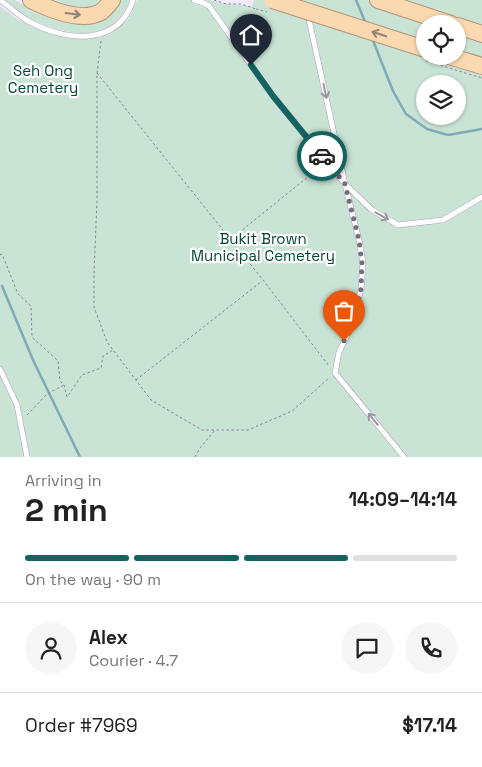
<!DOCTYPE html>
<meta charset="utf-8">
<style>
:root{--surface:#fff;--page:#f6f6f6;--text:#222;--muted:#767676;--line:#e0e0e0;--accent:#146360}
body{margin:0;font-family:"Space Grotesk",sans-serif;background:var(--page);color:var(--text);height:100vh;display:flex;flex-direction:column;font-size:19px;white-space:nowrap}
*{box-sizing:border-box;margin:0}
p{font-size:16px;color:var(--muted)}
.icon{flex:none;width:28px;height:28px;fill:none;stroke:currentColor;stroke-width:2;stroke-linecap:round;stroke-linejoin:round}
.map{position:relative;height:457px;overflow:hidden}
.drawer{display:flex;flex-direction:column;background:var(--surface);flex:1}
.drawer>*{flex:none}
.fabs{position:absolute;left:416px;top:15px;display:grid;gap:10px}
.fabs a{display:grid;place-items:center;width:50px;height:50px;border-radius:50%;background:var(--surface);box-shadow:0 1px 4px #0004;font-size:25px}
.pin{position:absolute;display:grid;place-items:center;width:42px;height:42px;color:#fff;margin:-51px -21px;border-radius:50% 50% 50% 0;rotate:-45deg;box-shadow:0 0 5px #0007}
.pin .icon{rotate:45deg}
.courier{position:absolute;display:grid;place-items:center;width:50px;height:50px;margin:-25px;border:4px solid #146360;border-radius:50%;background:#fff;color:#222;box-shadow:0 1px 6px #0007}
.overview em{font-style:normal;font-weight:800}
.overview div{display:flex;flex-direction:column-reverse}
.overview{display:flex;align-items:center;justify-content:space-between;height:85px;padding:0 25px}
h1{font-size:32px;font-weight:800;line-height:38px}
.bar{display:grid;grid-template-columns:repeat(4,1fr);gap:8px 5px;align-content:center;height:60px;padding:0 25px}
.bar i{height:6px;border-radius:4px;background:var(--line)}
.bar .on{background:var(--accent)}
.bar p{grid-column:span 4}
.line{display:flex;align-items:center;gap:12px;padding:0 25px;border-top:1px solid var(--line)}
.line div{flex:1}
.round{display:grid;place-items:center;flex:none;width:52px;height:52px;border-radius:26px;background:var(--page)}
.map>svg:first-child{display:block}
.green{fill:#c9e4d4;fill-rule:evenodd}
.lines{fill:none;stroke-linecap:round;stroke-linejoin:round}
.stream{stroke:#81aab9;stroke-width:2.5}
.service-casing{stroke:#ac9dbd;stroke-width:6}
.trunk-casing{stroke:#b39579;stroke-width:18}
.path{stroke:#8c8495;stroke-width:1;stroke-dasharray:2.5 2.5;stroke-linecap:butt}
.service{stroke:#fff;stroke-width:5}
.trunk{stroke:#fad8b0;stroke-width:16}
.trunk-bridge-casing{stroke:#b39579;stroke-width:18;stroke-linecap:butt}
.path-bridge{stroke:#8c8495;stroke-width:1;stroke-dasharray:2.5 2.5;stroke-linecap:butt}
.trunk-bridge{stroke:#fad8b0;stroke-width:16}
.oneway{stroke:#968274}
.oneway2{stroke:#98969c}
.done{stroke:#766e7e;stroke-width:5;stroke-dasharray:0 9}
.route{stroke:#146360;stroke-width:6}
.labels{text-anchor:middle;stroke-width:4.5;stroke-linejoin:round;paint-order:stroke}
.park-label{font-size:15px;fill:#02472b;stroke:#fff}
</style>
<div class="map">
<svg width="482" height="457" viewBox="0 0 482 457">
<rect width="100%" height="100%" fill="#f4eaff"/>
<path class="green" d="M3,0H15L38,13L40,9L61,16L117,0H130C117,31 96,38 65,31C51,28 37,23 25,16C17,11 10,5 3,0Z
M56,0H100C88,13 70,8 56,0Z
M137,0H210L226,4L252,6L254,0H482V457H0V6L17,19L51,34L87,39L99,38L113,32L129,18ZM425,24H458V56H425ZM425,84H458V116H425Z"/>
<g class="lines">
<path class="stream" d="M356,0L366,24
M372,38L393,91L406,114L427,129L448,135L482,129
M2,286L33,360L80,457"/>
<defs>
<path id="service" d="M0,0C10,7 18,15 28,21C64,41 118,48 133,0
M194,0L204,3L209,6L273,96L345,184L372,210L398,225L443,220L482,197
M308,15L345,184L359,240L363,263L361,289L350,330L339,352L335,373L404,457
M0,369L17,405L27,457"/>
<path id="trunk" d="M31,0C49,9 81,23 101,12C105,9 109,4 112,0
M378,0L451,24
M458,26L482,34
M449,56L482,66"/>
</defs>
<use href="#service" class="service-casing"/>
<use href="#trunk" class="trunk-casing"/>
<path class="path" d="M214,0L226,4H241L256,9
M101,41L97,73V200L94,274V307L107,342L151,400L202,430H248L292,411L329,378
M97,73L263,280L329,366
M231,239L319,168L325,172
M0,255L2,254L18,294L31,306L32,337L58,361L60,381L64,385L67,397L82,375L101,368L103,356L113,350
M136,380L262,281
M27,415L47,394L64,385
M195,457L200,448L215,430"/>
<use href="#service" class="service"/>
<use href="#trunk" class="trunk"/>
<defs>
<path id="trunk-bridge" d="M272,0L425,49"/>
</defs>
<use href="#trunk-bridge" class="trunk-bridge-casing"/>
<path class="path-bridge" d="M256,9L267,12
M426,61L482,78"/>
<use href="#trunk-bridge" class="trunk-bridge"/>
</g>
<defs><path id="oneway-shaft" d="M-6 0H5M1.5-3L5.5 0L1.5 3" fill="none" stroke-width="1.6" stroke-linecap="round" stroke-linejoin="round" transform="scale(1.25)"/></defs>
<g class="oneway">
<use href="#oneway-shaft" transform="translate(73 14) rotate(7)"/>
<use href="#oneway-shaft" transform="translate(379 34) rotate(-162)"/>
</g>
<g class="oneway2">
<use href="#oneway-shaft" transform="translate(325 91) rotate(78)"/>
<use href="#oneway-shaft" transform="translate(382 216) rotate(29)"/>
<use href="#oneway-shaft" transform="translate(373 419) rotate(-129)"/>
</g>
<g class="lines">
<path class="done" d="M322,156L345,184L359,240L362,263L361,289L350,330L344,341"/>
<path class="route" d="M251,65L273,96L322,156"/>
</g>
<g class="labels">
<g class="park-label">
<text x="43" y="76">Seh Ong<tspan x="43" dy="17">Cemetery</tspan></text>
<text x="263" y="244">Bukit Brown<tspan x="263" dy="17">Municipal Cemetery</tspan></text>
</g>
</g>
</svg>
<div class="fabs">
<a><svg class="icon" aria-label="locate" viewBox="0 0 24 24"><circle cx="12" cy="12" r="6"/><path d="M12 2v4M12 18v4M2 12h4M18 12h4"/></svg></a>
<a><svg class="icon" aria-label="layers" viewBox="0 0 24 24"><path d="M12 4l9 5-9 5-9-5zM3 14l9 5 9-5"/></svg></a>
</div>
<div class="pin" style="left:344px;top:341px;background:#ea580c"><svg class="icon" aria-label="bag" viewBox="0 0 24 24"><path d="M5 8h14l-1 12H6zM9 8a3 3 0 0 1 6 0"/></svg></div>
<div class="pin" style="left:251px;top:65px;background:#1f2937"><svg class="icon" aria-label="home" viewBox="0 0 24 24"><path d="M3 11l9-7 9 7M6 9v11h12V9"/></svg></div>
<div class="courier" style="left:322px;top:156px"><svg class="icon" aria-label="car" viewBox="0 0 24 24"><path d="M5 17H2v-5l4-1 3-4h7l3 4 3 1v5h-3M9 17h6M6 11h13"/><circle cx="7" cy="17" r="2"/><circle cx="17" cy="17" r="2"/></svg></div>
</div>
<section class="drawer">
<div class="overview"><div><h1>2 min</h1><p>Arriving in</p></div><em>14:09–14:14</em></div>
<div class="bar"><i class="on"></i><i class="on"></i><i class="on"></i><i></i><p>On the way · 90 m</p></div>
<div class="line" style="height:90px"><a class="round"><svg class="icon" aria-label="person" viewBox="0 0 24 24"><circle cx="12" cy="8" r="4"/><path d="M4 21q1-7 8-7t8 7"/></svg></a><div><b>Alex</b><p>Courier · 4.7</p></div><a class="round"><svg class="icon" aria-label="chat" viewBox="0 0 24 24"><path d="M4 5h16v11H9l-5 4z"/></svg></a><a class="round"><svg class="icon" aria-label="phone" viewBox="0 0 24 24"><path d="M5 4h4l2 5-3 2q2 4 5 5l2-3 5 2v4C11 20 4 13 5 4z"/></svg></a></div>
<div class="line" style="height:65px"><div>Order #7969</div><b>$17.14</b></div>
</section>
